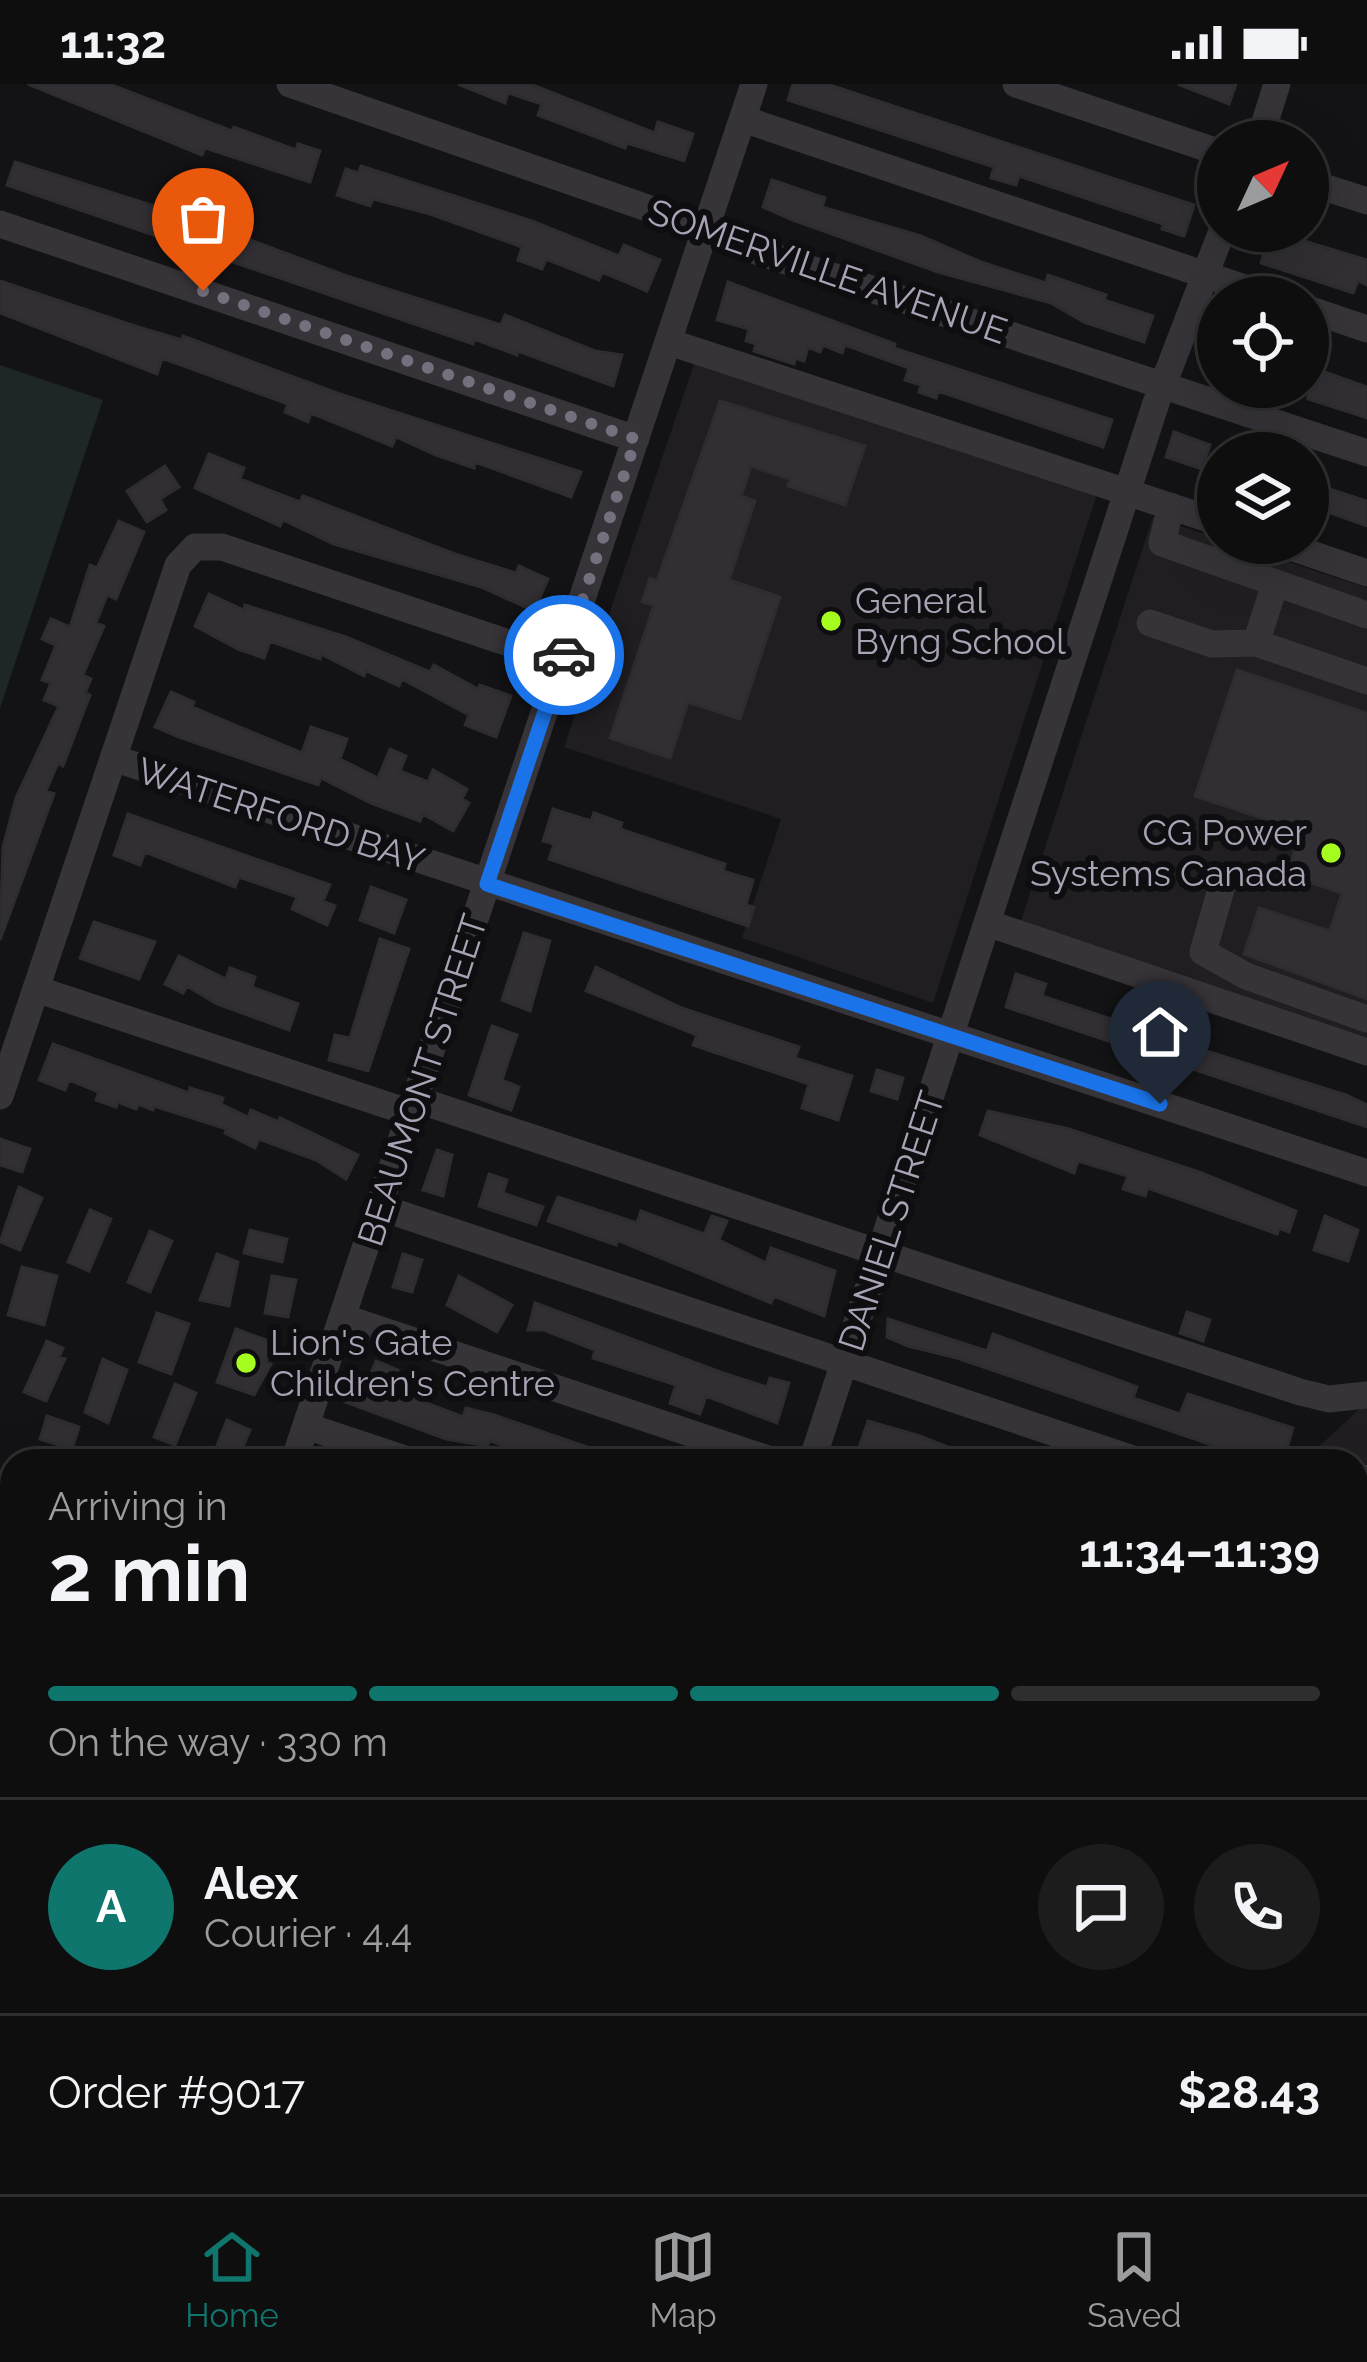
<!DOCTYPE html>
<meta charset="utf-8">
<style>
:root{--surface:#0e0e0f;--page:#1c1c1d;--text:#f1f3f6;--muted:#9b9c9e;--line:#2e2e2f;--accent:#0f766e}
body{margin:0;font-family:Raleway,sans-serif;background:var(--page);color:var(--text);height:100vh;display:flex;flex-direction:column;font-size:45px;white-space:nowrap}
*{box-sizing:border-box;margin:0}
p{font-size:39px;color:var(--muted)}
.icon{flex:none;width:66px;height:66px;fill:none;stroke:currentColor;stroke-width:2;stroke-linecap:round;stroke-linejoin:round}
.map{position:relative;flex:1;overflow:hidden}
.drawer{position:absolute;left:0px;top:1365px;width:1368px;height:747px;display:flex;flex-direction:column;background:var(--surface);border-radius:36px 36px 0 0;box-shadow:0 12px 48px #0002,0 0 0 3px var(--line)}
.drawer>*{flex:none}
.needle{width:78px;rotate:46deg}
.fabs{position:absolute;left:1197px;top:36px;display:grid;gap:24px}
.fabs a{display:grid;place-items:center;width:132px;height:132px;border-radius:50%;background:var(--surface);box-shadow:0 12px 48px #0002,0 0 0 3px var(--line);font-size:60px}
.pin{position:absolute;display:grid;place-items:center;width:102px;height:102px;color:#fff;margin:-123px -51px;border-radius:50% 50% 50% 0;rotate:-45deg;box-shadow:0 0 12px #0007}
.pin .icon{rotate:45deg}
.courier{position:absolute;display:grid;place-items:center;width:120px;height:120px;margin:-60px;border:9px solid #1a73e8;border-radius:50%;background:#fff;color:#222;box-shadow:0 3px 15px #0007}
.headline em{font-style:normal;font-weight:700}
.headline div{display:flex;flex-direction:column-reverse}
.headline{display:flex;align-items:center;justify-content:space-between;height:204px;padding:0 48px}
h1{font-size:78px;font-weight:700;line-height:90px}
.bar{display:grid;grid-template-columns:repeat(4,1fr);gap:18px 12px;align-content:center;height:144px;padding:0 48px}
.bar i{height:15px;border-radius:9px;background:var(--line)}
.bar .selected{background:var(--accent)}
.bar p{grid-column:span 4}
.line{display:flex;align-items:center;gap:30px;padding:0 48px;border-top:3px solid var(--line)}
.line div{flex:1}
.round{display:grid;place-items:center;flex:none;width:126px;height:126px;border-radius:63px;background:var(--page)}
.status{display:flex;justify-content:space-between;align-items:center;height:84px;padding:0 60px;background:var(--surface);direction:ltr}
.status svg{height:33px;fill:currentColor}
.dock{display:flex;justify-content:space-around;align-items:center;height:168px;border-top:3px solid var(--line);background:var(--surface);font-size:33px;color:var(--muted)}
.dock a{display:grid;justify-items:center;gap:6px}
.dock .selected{color:var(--accent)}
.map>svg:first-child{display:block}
.built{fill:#201e21}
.green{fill:#1e2725}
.building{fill:#312f33;stroke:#2f2c30;stroke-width:3}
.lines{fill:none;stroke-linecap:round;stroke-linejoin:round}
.minor{stroke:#363339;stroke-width:27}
.major{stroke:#534e58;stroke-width:36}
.rail-casing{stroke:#504b54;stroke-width:10}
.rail{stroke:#0e0d0f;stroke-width:6;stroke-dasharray:18;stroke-linecap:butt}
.done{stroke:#75707d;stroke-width:12;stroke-dasharray:0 21.6}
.route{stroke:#1a73e8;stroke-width:15}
.poi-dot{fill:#a5fd20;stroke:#0e0d0f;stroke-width:4.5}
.labels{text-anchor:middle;stroke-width:12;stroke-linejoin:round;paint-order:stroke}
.street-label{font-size:36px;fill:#aaa2b5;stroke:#0e0d0f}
.poi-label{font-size:36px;fill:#aaa2b5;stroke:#0e0d0f;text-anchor:start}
</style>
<div class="status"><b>11:32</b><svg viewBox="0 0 49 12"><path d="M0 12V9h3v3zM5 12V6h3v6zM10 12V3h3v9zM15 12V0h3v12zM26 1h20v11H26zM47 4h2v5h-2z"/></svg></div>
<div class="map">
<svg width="1367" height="2110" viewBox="0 0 1367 2110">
<rect width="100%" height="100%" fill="#131214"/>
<path class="built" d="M694,280L1097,410L933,919L742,854L781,735L564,663Z
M1153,433L1367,504V960L1019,843Z
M1367,1318V1451L1356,1448V1377H1303Z
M1356,1476L1367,1480V1610L1356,1619Z
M1359,1789L1367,1793V1879L1356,1888Z
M384,2100H985L981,2110H380Z
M1049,2100H1193L1190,2110H1045Z"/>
<path class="green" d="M0,281L103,316L0,624Z
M0,1540L12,1544V1621L0,1617Z"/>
<path class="building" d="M28,0H109L232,47L234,43L296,66L298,60L320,67L310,98L205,64L202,71Z
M458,0H530L655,49L658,38L693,50L684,77L627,59L625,64L538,31L542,20L508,9L505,19Z
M793,0H827L1194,121L1184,152L1162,145L1163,140L1019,92L1016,101L991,94L994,83L788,16Z
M1178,0H1236L1229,20Z
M15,78L189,133L347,192L501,241L505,231L595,267L622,271L613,302L518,267L517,271L474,255L473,260L7,101Z
M361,82L532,137L619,172L624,161L660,176L647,207L602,188L599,196L546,175L542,185L518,176L522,163L430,130L373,115L370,122L337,111L346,85L358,89Z
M772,96L825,114L822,123L921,152L981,178L1046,199L1048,191L1106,211L1104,216L1153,232L1144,258L1084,238L1051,219L938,188L793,136L763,123Z
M1271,147L1367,176V201L1358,197L1353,209L1261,179Z
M0,197L138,243L182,256L183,252L337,309L581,388L571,413L475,378L474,384L436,371L396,353L392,362L311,329L308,338L285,328L288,320L162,274L157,290L0,229Z
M728,198L895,260L894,264L1112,336L1103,363L938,307L936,314L919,308L921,301L905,296L909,284L845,261L842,269L823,261L820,268L808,263L804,277L795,274L794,280L754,267L756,260L746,257L749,245L717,236Z
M1308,282L1367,303V334L1308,315Z
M720,317L865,362L845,421L788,402L790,395L751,382L741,412L755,417L729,496L780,513L740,635L688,618L670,674L610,654L654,521L642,518L650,494L657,497Z
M1174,348L1210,361L1202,385L1166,373Z
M209,370L244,384L240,395L300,418L303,412L455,470L516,489L519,482L548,495L534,527L481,503L334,460L283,436L280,442L195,404Z
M165,382L179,403L160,415L166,426L147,438L127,407Z
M1308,398L1367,417V442L1308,421Z
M119,437L144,448L116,515L107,511L96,539L104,542L83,591L91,595L85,609L90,611L63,682L58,679L46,707L54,710L0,856L3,763L16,714L59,622L44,616L51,599L42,596L56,561L42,555L51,535L70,543L90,481L97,484Z
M209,510L244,526L245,521L346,553L430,588L434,581L478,605L480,601L511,612L496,653L465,641L469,631L402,595L399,602L366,587L364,592L321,570L320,575L270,557L264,574L238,565L195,542Z
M1237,586L1367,629V915L1244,870L1259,824L1330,847L1342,809L1287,791L1301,747L1195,712Z
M171,608L194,618L192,623L302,669L311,643L347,655L340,675L378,694L390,665L406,672L400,687L428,698L433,686L467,705L462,715L469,719L453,747L423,730L420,737L371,719L321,694L318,701L179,653L155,643Z
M553,725L591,737L594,729L622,739L620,745L725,780L723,787L753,796L746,821L754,823L748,842L549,775L554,760L543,757Z
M128,730L330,801L323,817L335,822L327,841L292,825L297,813L239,793L235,803L145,768L140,781L114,771Z
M371,803L406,816L394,849L360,836Z
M94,838L155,858L139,895L80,874Z
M524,849L550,857L530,927L502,916Z
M380,855L409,865L368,987L329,976L335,951L350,954Z
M179,872L226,895L230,884L255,893L252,903L298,920L289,946L217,920L187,902L183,909L165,900Z
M596,883L682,924L799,963L795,974L852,992L838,1036L802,1024L809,1000L693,961L697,951L586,907Z
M1016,890L1046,900L1042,912L1114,936L1118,923L1150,933L1146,948L1346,1011L1367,1021V1043L1006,923Z
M492,942L517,951L502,996L519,1003L511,1026L469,1011Z
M53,960L189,1009L190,1004L223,1014L221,1020L248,1033L251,1026L279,1038L280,1034L358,1071L346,1095L316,1076L259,1055L255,1064L225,1049L227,1045L154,1022L153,1026L138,1020L136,1025L118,1018L116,1023L96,1016L99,1008L69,996L65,1006L39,996Z
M877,986L903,994L897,1015L871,1007Z
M988,1027L1069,1045L1199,1088L1296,1127L1289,1148L1279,1144L1277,1150L1148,1104L1145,1112L1123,1105L1128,1092L1078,1077L1074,1089L980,1051Z
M0,1055L30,1065L22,1088L0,1081Z
M437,1066L452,1071L443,1112L423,1106Z
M489,1090L507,1096L503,1109L543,1123L536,1141L479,1122Z
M19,1103L42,1114L20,1166L0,1158Z
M558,1113L637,1139L641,1127L704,1150L712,1132L727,1137L719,1156L766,1179L771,1164L835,1187L824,1232L774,1212L771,1219L617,1156L616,1161L548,1137Z
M90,1126L111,1135L89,1187L68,1178Z
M1325,1132L1358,1146L1348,1177L1314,1166Z
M250,1146L287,1155L282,1178L244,1169Z
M150,1147L172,1157L150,1208L128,1198Z
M217,1170L238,1178L229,1222L200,1216Z
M403,1170L422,1176L412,1208L393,1203Z
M22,1183L57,1192L44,1241L8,1231Z
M272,1192L296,1196L288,1233L265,1229Z
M459,1192L512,1221L497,1248L447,1221Z
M535,1219L723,1289L767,1303L770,1294L789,1299L777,1339L706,1312L700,1330L670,1319L676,1301L593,1274L595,1266L544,1246H528Z
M1187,1228L1210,1236L1203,1257L1180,1249Z
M157,1229L189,1240L171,1290L139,1278Z
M888,1235L987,1267L993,1250L1137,1303L1133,1314L1180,1330L1188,1310L1293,1344L1283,1377H1259L957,1274L908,1262L887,1253Z
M236,1245L272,1258L266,1278L271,1280L254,1311L217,1298Z
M47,1257L63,1264L59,1273L65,1275L46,1317L24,1308Z
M103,1275L127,1286L108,1339L85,1328Z
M376,1277L398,1286L390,1304L421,1317L463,1333L466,1324L494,1331L628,1377H540L489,1356L488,1362L446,1355L345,1318L356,1292L368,1297Z
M175,1300L196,1309L175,1361L154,1353Z
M47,1332L79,1343L72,1365L40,1355Z
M227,1336L250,1346L237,1377H211Z
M868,1337L920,1352L983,1377H870L856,1372Z"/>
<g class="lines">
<path class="minor" d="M290,0L679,135L726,157L1367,369
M1016,0L1218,68
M743,35L1271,213
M1259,57L1277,0
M1308,98L1367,117
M0,140L636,355
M1308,225L1367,245
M669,258L1218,438
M1171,422L1162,459L1367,531
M1279,459L1367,489
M1275,500L1256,559L1367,597
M1150,539L1212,560L1256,559
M113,674L1367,1089
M1222,802L1203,868L1246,892L1367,935
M990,840L1367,968
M36,905L411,1029
M0,1012L178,481L195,463H222L562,577
M415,1015L1300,1308L1329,1315L1367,1311
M379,1123L1139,1377
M342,1233L774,1377
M306,1342L411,1377
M294,1377L754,0
M812,1377L1156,319L1222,147
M1356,1448L1367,1452
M0,1625L12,1629
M1356,1754L1367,1758
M0,1779L12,1743
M1356,1899L1367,1890
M1356,2050L1367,2053
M0,2086L12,2090
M41,2100L72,2110
M380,2110L384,2100
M601,2110L613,2100
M1190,2110L1193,2100"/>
<path class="major" d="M0,1466L12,1470
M0,1516L12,1520
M1356,1655L1367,1645
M1356,1735L1367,1726
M981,2110L985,2100
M1045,2110L1049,2100"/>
<defs>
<path id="rail" d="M1356,1395L1367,1386
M520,2110L532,2100"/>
</defs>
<use href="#rail" class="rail-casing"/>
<use href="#rail" class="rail"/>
</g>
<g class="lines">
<path class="done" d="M203,207L636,355L564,571"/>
<path class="route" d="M564,571L487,800L1160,1020"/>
</g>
<g class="poi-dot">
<circle cx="831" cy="537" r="12"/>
<circle cx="1331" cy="769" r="12"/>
<circle cx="246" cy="1279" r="12"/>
</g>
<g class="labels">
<g class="street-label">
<text transform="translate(828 187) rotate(19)" y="13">SOMERVILLE AVENUE</text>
<text transform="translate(281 731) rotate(18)" y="13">WATERFORD BAY</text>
<text transform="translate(422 996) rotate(-72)" y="13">BEAUMONT STREET</text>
<text transform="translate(891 1137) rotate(-72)" y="13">DANIEL STREET</text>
</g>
<g class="poi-label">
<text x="855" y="529">General<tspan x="855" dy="41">Byng School</tspan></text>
<text x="1307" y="761" text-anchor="end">CG Power<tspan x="1307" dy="41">Systems Canada</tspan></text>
<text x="270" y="1271">Lion's Gate<tspan x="270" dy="41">Children's Centre</tspan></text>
</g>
</g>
</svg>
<div class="fabs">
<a><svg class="needle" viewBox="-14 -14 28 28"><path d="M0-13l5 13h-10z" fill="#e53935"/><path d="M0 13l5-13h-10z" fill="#9b9c9e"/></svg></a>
<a><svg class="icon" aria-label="locate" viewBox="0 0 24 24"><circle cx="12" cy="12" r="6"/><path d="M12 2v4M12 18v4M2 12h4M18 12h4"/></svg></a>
<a><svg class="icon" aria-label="layers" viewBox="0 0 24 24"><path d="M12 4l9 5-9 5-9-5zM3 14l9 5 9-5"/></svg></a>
</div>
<div class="pin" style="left:203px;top:207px;background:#ea580c"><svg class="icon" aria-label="bag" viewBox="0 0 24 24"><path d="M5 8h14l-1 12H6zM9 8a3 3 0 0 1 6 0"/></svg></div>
<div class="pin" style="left:1160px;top:1020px;background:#1f2937"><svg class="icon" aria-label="home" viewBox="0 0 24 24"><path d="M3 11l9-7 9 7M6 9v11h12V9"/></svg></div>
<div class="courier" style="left:564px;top:571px"><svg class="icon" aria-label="car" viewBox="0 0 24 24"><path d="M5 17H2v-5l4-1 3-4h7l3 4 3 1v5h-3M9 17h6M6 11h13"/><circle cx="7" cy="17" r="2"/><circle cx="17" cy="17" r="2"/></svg></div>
<section class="drawer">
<div class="headline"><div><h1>2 min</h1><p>Arriving in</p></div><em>11:34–11:39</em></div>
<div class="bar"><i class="selected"></i><i class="selected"></i><i class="selected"></i><i></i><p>On the way · 330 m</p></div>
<div class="line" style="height:216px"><b class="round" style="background:var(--accent);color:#fff">A</b><div><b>Alex</b><p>Courier · 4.4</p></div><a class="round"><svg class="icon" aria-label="chat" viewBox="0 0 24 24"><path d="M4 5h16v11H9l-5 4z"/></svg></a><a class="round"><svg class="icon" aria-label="phone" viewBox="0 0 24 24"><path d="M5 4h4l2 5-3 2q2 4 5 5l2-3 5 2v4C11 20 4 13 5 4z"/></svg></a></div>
<div class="line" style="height:156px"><div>Order #9017</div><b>$28.43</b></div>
</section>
</div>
<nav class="dock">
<a class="selected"><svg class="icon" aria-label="home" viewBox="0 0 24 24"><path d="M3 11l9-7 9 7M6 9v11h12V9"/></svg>Home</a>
<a><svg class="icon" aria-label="map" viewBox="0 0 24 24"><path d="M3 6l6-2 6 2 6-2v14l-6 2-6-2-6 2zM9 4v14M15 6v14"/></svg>Map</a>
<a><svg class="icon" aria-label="saved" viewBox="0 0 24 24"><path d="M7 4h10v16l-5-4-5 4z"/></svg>Saved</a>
</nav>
